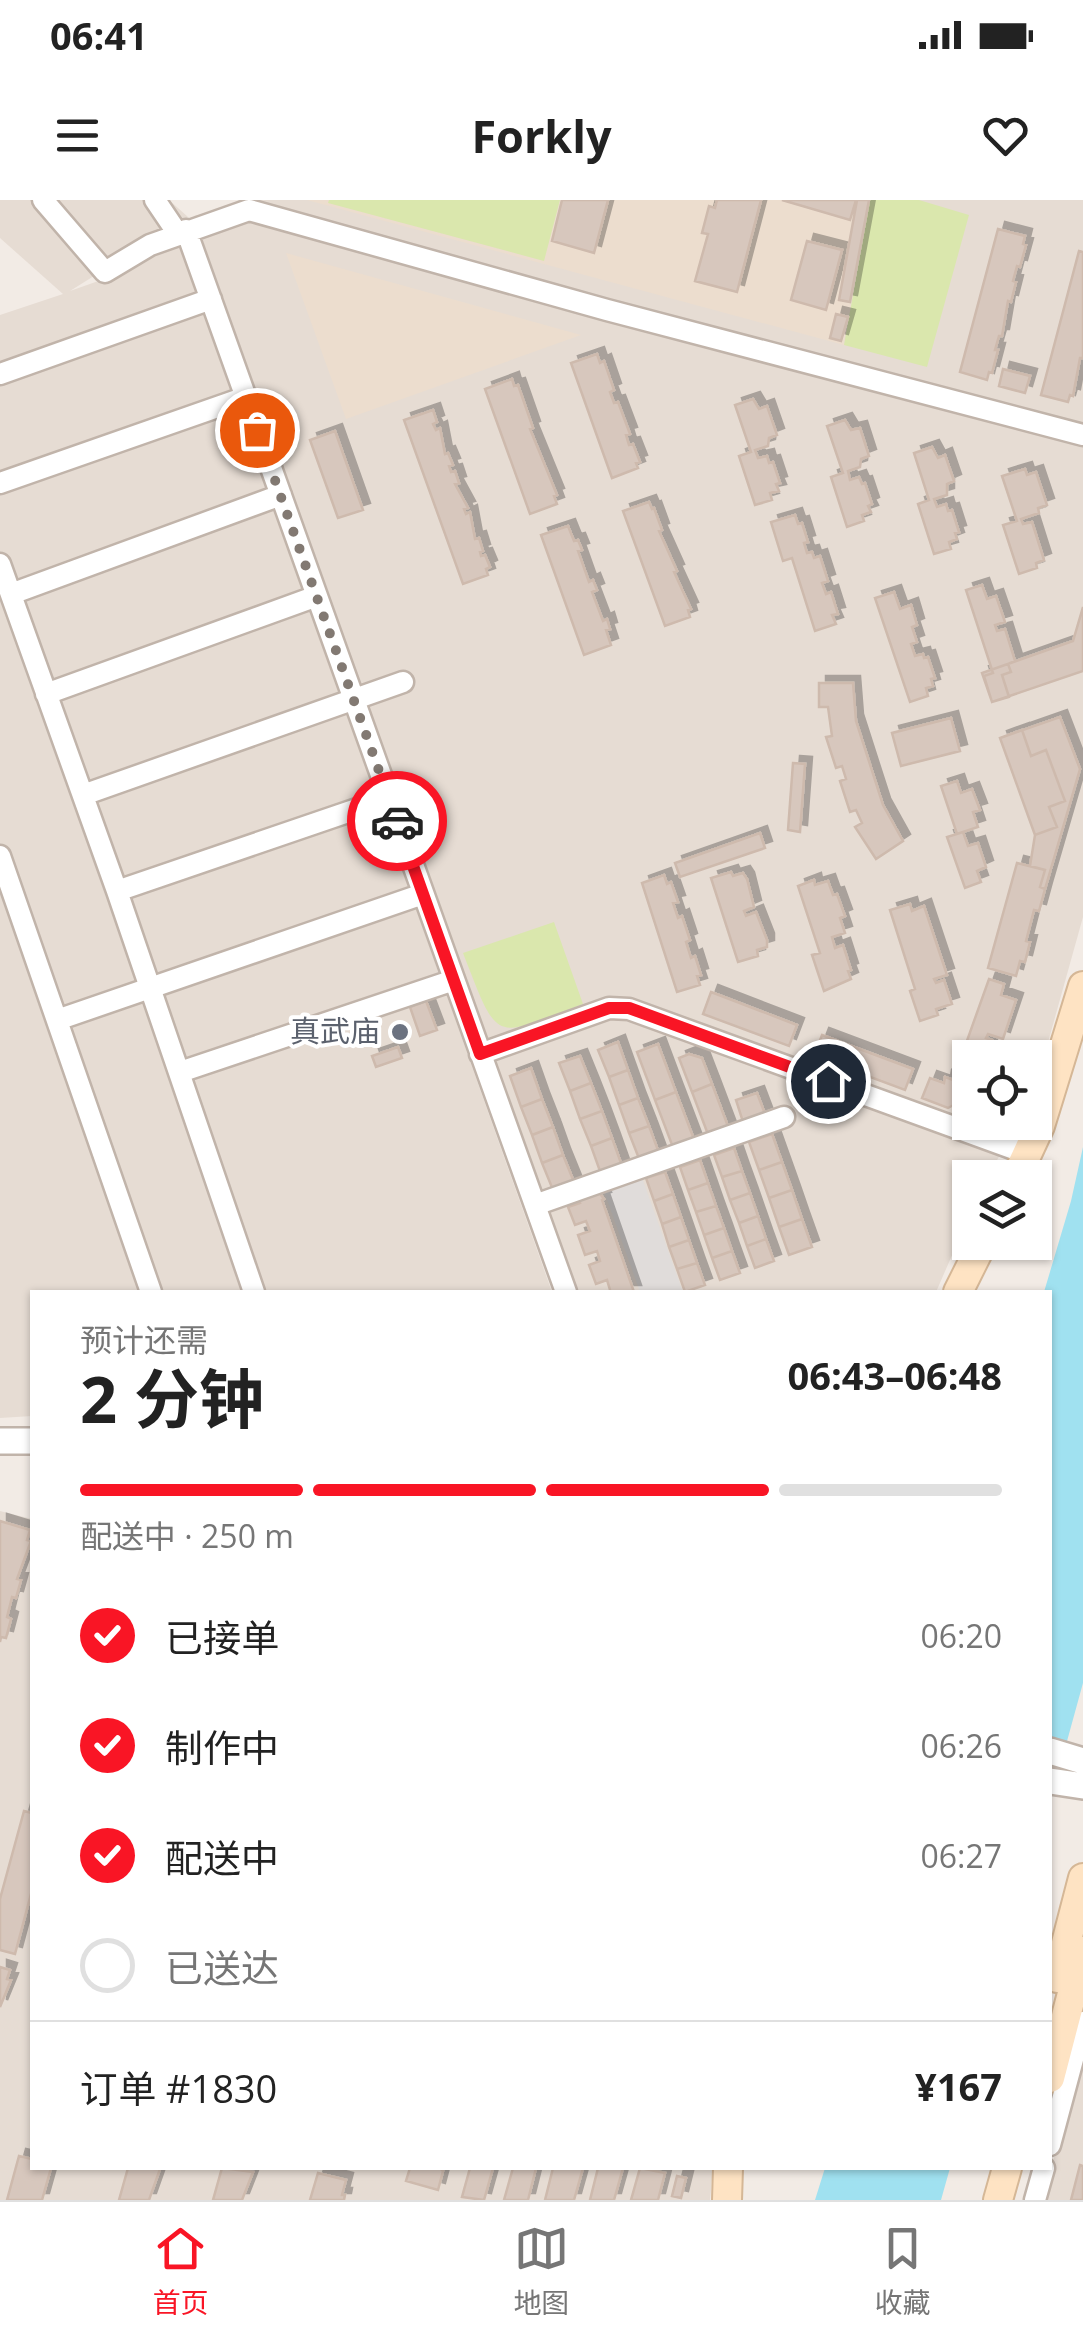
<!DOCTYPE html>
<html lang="zh">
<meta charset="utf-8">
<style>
:root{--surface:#fff;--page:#f6f6f6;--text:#222;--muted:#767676;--line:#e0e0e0;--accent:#f91525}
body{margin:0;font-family:"Open Sans","Noto Sans SC",sans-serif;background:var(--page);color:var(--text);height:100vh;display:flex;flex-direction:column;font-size:38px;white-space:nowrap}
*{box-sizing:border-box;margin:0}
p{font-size:32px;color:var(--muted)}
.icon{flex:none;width:55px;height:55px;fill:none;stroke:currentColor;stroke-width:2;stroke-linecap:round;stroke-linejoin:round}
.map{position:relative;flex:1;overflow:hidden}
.sheet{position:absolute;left:30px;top:1090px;width:1022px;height:880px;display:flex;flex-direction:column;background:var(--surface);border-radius:0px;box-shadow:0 2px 8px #0004}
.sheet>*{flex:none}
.controls{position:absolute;left:952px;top:840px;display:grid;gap:20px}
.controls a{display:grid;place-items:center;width:100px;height:100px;border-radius:0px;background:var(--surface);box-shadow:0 2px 8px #0004;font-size:50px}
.pin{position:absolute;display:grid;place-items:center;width:85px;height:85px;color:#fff;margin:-42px;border:5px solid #fff;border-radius:50%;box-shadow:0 2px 10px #0007}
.courier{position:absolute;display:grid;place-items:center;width:100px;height:100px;margin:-50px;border:8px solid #f91525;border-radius:50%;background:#fff;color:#222;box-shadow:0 2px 12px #0007}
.headline em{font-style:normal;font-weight:700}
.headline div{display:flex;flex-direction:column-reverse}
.headline{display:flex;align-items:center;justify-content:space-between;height:170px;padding:0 50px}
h1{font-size:65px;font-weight:700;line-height:75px}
.bar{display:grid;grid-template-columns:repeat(4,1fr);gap:15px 10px;align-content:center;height:120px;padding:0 50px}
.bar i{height:12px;border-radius:8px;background:var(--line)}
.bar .active{background:var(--accent)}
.bar p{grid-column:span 4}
.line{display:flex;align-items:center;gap:25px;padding:0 50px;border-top:2px solid var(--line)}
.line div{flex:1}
ol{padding:0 50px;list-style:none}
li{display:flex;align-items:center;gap:30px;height:110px}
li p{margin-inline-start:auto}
li .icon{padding:10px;border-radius:50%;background:var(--accent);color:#fff;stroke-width:4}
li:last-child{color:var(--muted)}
li i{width:55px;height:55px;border:5px solid var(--line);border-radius:50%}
.status{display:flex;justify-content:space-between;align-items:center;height:70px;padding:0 50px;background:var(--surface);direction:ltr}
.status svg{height:28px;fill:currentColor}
header{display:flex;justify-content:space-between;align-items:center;height:130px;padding:0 50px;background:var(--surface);font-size:45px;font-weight:700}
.tab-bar{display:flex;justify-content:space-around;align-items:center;height:140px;border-top:2px solid var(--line);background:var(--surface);font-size:28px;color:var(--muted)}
.tab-bar a{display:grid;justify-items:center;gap:5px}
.tab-bar .active{color:var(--accent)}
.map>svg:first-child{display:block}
.residential{fill:#e6dcd3}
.education{fill:#ecddce}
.green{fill:#dae7ad}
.parking{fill:#e0dcda}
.water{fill:#a0e1f0}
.building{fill:#d7c7bd;stroke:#cebaad;stroke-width:2.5;filter:url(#shadow)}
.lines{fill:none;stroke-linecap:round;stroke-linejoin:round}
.minor-casing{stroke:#c1b4aa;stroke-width:25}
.tertiary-casing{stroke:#c1b4aa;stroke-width:30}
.secondary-casing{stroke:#d5b796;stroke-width:32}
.minor{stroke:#fff;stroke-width:20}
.tertiary{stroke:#fff;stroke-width:25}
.secondary{stroke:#fee3c3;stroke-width:28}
.done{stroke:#827972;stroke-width:10;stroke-dasharray:0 18}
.route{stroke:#f91525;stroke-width:12}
.worship-dot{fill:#6b7280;stroke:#fff;stroke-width:4}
.labels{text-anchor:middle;stroke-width:8;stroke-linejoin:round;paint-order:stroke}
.worship-label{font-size:30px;fill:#5b616d;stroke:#fff;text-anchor:end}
</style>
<div class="status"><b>06:41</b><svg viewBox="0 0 49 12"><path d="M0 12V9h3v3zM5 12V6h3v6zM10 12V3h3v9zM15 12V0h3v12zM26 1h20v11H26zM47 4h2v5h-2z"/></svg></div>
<header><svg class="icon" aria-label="menu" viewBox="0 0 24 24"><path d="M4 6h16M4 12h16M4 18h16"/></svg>Forkly<svg class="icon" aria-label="heart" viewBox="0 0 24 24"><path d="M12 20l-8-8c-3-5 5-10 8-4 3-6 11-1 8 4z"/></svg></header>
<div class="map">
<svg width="1083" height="2000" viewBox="0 0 1083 2000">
<defs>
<filter id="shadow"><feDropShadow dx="7" dy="-7" stdDeviation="0" flood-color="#0004"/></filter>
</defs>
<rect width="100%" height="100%" fill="#f2ebe5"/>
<path class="residential" d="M0,0H169L188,17L70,91L104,79L178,38L552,1092H32V1216L0,1218V115L63,94L0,38Z
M239,0H1083V717L1035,889V858H970V922L1017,923L988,977L970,978V1014L936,1092H575L194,16L228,8Z
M0,1311L32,1319V1968H713L710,2000H0Z
M1083,1857V2000H1042Z"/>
<path class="education" d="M307,0H870L844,145Z
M286,53L581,135L346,219Z"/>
<path class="green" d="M329,0H560L544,61L328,3Z
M870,0H919L969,15L927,167L844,145Z
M554,722L583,804C492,839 499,845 463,753Z"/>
<path class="parking" d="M640,972L683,1092H640L602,986Z"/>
<path class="water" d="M1083,947V1483L1050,1603V1092H1044L1071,1001Z
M825,1968H950L941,2000H815Z"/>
<path class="building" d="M562,0H608L594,53L552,41Z
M717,0H761L737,92L695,81L708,34L702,33L709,6L715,8Z
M782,0H856L850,20Z
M857,0H869L850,102L839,100Z
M998,29L1025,36L1023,44L1026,45L1020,67L1017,66L1013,81L1016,82L1011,102L1008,101L1002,136H999L995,150H998L992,173L989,172L987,180L960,172Z
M807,41L842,50L826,110L791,100Z
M1079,51L1083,52V158H1080L1073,196L1070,195L1068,202L1041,195Z
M836,114L848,117L841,141L830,138Z
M597,154L600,163L604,161L614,190L610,192L614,203L618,202L630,234L626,235L629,245L633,244L640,262L636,263L638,268L612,278L571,163Z
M1003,169L1030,176L1025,193L999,186Z
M512,179L514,186L518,185L533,228L530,229L557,295L554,296L557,304L530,314L485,189Z
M753,199L759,209L767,206L777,235L769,238L768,246L755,250L758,258L767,256L769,263L773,262L780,283L776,284L779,291L770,293L772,300L755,305L739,256L751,252L735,205Z
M433,210L437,222L433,224L436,230L440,228L445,254L448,253L453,265L449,266L451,272L455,271L459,283L455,284L468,308L464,309L466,314L470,312L475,339L479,338L483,351L480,352L481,356L485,355L490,367L486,369L488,375L463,384L404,220Z
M845,220L851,230L860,228L869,256L861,259L860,267L848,271L850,280L859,277L862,284L865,283L872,304L868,306L871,312L862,315L864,321L847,327L831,277L843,273L827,226Z
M335,231L363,310L338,318L310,240Z
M932,247L938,258L945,255L954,281L947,284V295L934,299L937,307L946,304L948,311L952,310L959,332L955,333L957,339L949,342L951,349L934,354L918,304L929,300L914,253Z
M1025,269L1027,275L1036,272L1047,305L1038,308L1039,313L1021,319L1023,324L1032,322L1044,360L1036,363L1037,368L1019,374L1003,325L1017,321L1002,276Z
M649,302L652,309L654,308L662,330L659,331L677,371L674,372L691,409L688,410L690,417L665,426L623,311Z
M795,315L798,324L802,323L808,342L804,343L807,353L812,352L814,358L820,356L828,381L822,383L826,394L831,392L838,414L832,415L836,424L815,431L792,358L783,361L771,322Z
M568,326L574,341L578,340L582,350L578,351L589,382L593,380L597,390L592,392L603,421L607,419L610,429L606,430L611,445L584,455L541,335Z
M982,385L987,399L996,396L1005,422L995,425L997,431L1005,429L1015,461L1008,464L1011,472L1002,475L1009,497L992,502L984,476L993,473L966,390Z
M894,392L900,409L911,405L917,425L912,427L917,442L911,444L915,456L923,454L924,458L928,457L935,478L931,479L933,486L926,488L928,496L910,502L875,398Z
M1083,407V471L992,502L982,473L1073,441Z
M819,483H853L856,521L883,605L903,641L876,659L855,627L862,623L856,610L850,612L840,581L846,579L842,566L836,568L826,537L832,536L828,507H819Z
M1060,517L1080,569L1045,689L1040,687L1045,670L1030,666L1035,635L1000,538Z
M951,518L960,551L901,566L892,533Z
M1022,530L1031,556L1046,550L1065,601L1049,607L1057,627L1035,635L1000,538Z
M793,563L805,564L800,632L788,630Z
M957,581L961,593L972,589L980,610L973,612L978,627L957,634L941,586Z
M963,632L968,646L978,643L986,667L977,671L981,682L965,688L947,637Z
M760,633L765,648L680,677L675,663Z
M1017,663L1045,670L1040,687L1045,689L1039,711L1034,710L1026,741L1030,742L1025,762L1020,761L1016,776L988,768Z
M731,672L733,676L743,673L747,679L754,707L744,711L746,716L756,712L767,740V747L757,750L758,756L738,762L711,678Z
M664,675L667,684L671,682L678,702L673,703L678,718L682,716L690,740L686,742L691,758L695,756L701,775L697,776L700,785L677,792L642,683Z
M814,680L815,685L828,681L833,695L837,694L845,716L840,718L845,733L832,737L835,748L843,745L851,770L848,771L851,779L824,791L812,755L820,753L798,686Z
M910,704L912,711L924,706L947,775L934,779L936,783L944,780L952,804L936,809L938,815L920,821L910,791L915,789L890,710Z
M989,779L1004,784L1001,795L1016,800L1003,839L988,834L986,838L992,840L986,858H970V886L953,880Z
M711,792L797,825L789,846L703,814Z
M426,801L437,830L420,836L410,807Z
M822,835L913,869L905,890L814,856Z
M618,842L628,870L609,877L598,850Z
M658,844L676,892L655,900L637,852Z
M398,847L402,858L376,867L372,856Z
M689,854L702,858L712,884L692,892L679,858Z
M580,856L591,883L570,891L559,863Z
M531,868L542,899L521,907L510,876Z
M628,870L638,898L619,905L609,877Z
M945,877L970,886V896L948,908L922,898L930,878L944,883Z
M591,883L602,911L580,919L570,891Z
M712,884L729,929L709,937L692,892Z
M676,892L695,942L674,950L655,900Z
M757,893L765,914L743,922L736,900Z
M638,898L649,926L629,933L619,905Z
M542,899L553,927L532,935L521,907Z
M602,911L612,938L591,946L580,919Z
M649,926L659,953L640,961L629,933Z
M553,927L563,955L542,963L532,935Z
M772,934L782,962L759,970L749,942Z
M612,938L622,966L601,974L591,946Z
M734,948L742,971L722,977L714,955Z
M563,955L574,982L553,990L542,963Z
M700,960L708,983L688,990L680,967Z
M782,962L792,990L769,998L759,970Z
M742,971L750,993L730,1000L722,977Z
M665,972L673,994L654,1001L646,978Z
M708,983L716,1006L696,1012L688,990Z
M792,990L802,1019L779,1027L769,998Z
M598,991L604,999L602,1000L634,1092H603L610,1090L607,1080L596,1084L589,1065L600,1061L597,1051L585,1055L578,1035L590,1031L586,1021L575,1025L568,1007L580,1003L578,998Z
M750,993L758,1016L739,1023L730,1000Z
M673,994L681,1017L662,1024L654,1001Z
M716,1006L724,1028L704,1035L696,1012Z
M758,1016L766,1039L747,1046L739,1023Z
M681,1017L689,1040L669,1047L662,1024Z
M802,1019L812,1047L789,1055L779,1027Z
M724,1028L732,1051L712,1058L704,1035Z
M766,1039L774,1061L755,1068L747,1046Z
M689,1040L697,1063L677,1069L669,1047Z
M732,1051L740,1073L720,1080L712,1058Z
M697,1063L705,1085L685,1092L677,1069Z
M0,1321L30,1330L27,1340L31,1341L17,1379L21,1380L16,1398L12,1397L7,1417L11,1419L6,1438L1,1437L0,1442Z
M24,1611L32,1613V1690L15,1754L0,1750V1699Z
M0,1767L10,1770L7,1779L11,1780L0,1807Z
M19,1956L32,1959V1968H51L42,2000H7Z
M1080,1965L1083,1966V2000H1071Z
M128,1968L160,1969L149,2000H119Z
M222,1968L253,1972L242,2000H213Z
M410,1968H440L443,1971L438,1990L406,1981Z
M470,1968H493L484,2000L462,1997Z
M513,1968H536L528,2000H504Z
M553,1968H583L574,2000H545Z
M598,1968H623L614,2000H590Z
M640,1968L665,1973L658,2000H631Z
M318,1973L346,1980L342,1995H345L344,2000H310Z
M677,1976L686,1978L681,1998L672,1996Z"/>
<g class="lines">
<defs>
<path id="minor" d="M43,0L105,72L150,45L249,10L607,110L1083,235
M155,0L178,34
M186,30L566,1092
M0,174L211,99
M0,283L246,197
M0,364L117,691L254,1092
M11,394L281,295
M46,494L317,396
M83,595L403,482
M0,656L151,1092
M117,691L389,598
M57,820L423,694
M480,854L609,808L629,809L1028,954
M180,872L454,780
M535,1005L784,917
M1050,1945L1083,1822
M1035,2000L1044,1968"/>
<path id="tertiary" d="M0,1241H32
M1050,1551L1083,1561
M1050,1581L1083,1586"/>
<path id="secondary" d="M1016,978L1040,926L1083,786
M958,1092L983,1042
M1057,1778L1083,1678
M1050,1878L1083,1751
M727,2000L728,1968
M998,2000L1007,1968"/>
</defs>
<use href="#minor" class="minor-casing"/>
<use href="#tertiary" class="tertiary-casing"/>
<use href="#secondary" class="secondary-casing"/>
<use href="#minor" class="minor"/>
<use href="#tertiary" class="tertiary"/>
<use href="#secondary" class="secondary"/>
</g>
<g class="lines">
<path class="done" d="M257,230L397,621"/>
<path class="route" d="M397,621L480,854L609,808H629L828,881"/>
</g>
<circle class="worship-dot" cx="400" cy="832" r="10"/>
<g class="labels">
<g class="worship-label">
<text x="380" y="842">真武庙</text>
</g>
</g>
</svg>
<div class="controls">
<a><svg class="icon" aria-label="locate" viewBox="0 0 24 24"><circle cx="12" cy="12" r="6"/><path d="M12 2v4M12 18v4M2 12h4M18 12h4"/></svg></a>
<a><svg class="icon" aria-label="layers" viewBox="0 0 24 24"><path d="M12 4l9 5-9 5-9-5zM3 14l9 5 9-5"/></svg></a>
</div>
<div class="pin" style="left:257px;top:230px;background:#ea580c"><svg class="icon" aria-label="bag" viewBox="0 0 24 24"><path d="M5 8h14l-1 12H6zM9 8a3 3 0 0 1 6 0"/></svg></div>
<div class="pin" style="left:828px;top:881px;background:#1f2937"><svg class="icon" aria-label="home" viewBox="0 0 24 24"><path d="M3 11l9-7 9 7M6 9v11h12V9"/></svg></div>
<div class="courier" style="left:397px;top:621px"><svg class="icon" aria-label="car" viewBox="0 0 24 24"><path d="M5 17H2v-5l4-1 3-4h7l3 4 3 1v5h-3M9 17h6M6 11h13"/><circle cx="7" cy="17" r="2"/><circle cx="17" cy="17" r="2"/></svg></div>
<section class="sheet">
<div class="headline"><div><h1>2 分钟</h1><p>预计还需</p></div><em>06:43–06:48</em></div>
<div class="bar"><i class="active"></i><i class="active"></i><i class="active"></i><i></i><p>配送中 · 250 m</p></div>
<ol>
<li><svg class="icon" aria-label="check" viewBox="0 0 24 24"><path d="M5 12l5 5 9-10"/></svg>已接单<p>06:20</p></li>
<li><svg class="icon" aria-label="check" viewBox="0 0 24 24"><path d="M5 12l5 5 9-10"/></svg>制作中<p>06:26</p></li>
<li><svg class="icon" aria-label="check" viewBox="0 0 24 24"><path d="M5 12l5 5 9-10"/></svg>配送中<p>06:27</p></li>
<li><i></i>已送达</li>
</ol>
<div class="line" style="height:130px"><div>订单 #1830</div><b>¥167</b></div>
</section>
</div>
<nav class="tab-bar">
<a class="active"><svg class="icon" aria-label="home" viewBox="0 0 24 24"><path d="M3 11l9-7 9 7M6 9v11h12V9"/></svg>首页</a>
<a><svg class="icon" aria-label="map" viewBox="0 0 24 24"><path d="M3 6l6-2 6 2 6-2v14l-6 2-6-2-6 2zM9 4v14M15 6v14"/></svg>地图</a>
<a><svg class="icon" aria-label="saved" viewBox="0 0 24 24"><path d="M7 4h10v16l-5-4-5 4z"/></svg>收藏</a>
</nav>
